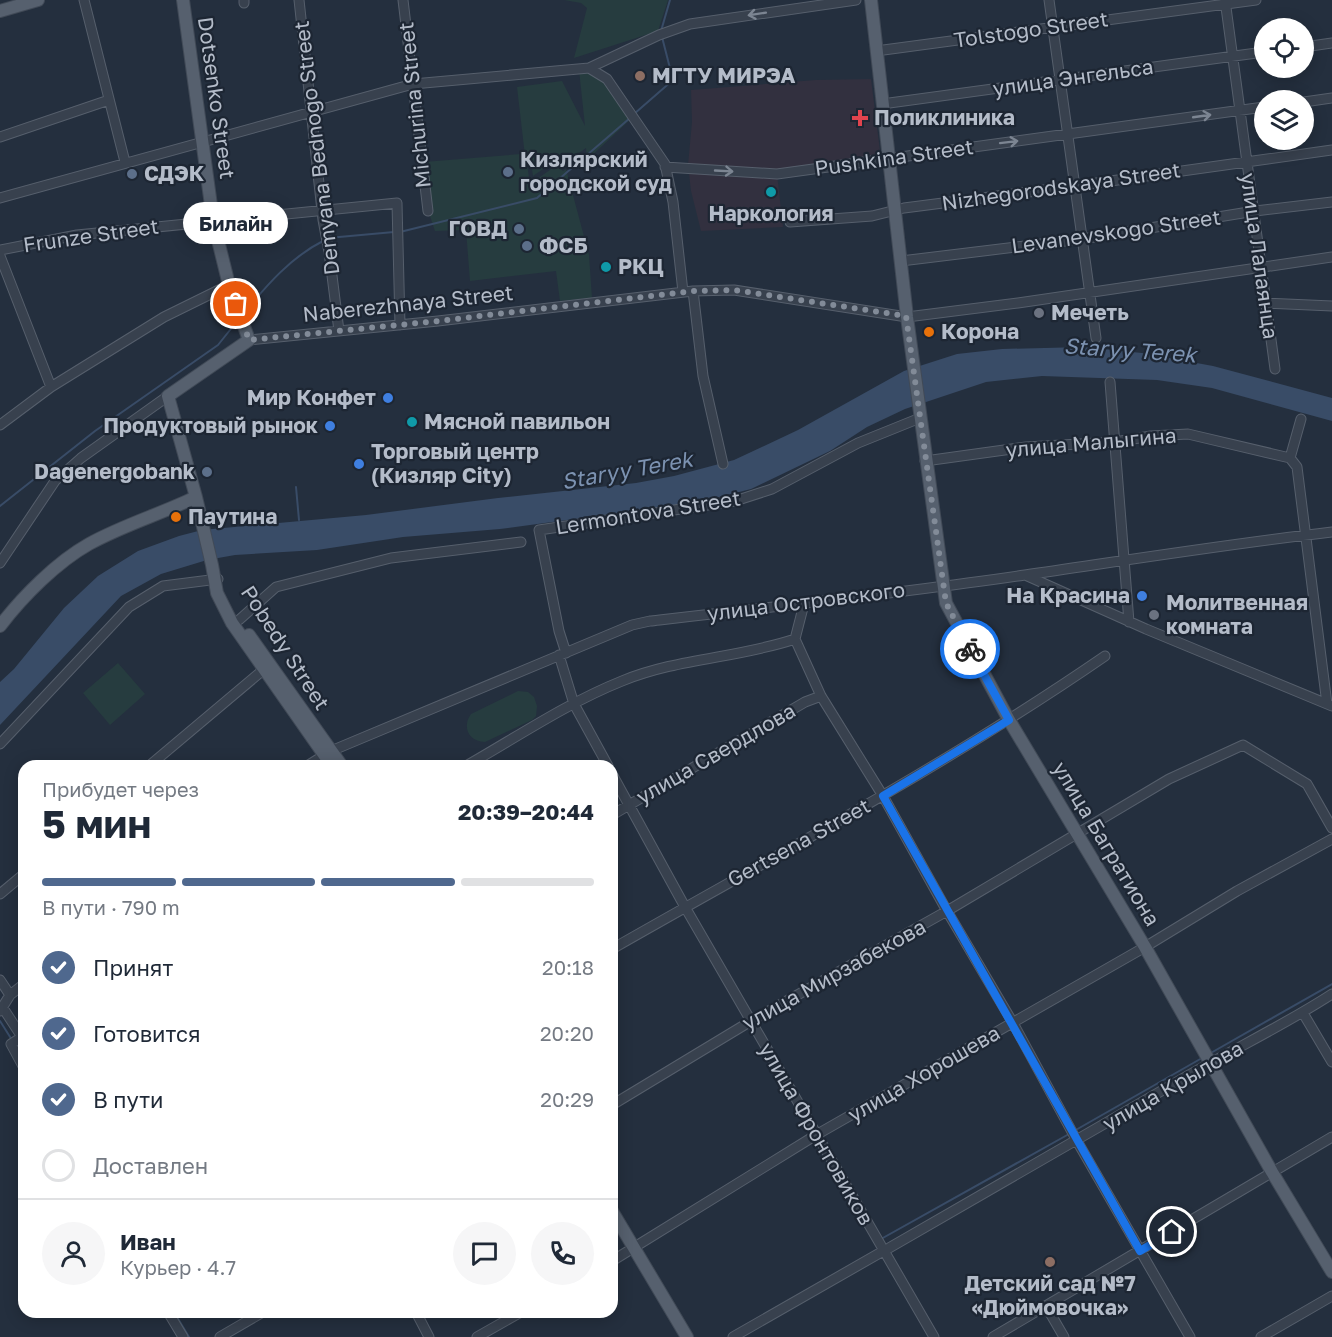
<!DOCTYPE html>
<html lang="ru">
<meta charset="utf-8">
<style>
:root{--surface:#fff;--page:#f6f6f7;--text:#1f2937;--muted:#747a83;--line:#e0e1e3;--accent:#4f688e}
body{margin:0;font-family:"Golos Text",sans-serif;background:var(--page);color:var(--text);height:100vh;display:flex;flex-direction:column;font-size:22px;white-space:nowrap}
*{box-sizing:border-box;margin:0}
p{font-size:20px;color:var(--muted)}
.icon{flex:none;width:33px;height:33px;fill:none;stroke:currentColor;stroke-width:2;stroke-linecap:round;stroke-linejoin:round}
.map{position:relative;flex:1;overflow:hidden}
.panel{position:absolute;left:18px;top:760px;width:600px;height:558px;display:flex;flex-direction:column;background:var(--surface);border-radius:18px;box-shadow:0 3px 15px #0003}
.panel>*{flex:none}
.tools{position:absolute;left:1254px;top:18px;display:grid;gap:12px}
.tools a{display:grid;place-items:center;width:60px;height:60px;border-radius:50%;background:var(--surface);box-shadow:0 3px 15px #0003;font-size:30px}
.pin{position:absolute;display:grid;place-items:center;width:51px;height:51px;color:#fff;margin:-26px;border:3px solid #fff;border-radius:50%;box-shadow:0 2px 6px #0007}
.courier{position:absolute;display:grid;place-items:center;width:60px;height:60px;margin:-30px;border:4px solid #1a73e8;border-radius:50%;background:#fff;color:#222;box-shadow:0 2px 8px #0007}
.bubble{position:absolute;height:42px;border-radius:21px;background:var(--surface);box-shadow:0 3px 15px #0003;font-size:20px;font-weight:700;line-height:42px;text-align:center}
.head em{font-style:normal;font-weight:700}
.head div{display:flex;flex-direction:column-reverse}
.head{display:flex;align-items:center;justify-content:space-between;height:102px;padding:0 24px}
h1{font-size:39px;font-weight:700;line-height:45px}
.bar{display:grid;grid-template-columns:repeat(4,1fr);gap:9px 6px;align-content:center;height:72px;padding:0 24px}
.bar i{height:8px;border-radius:4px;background:var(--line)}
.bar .on{background:var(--accent)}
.bar p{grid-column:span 4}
.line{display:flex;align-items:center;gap:15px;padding:0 24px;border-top:2px solid var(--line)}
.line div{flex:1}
.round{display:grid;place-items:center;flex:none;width:63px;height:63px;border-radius:32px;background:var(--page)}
ol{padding:0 24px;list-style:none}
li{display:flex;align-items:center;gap:18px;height:66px}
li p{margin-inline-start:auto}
li .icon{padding:6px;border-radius:50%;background:var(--accent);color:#fff;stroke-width:4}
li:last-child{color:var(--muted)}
li i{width:33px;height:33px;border:3px solid var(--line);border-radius:50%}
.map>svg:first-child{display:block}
.medical{fill:#32303f}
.green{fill:#263c3f}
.water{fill:#394c67}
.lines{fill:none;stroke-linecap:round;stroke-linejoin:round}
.stream{stroke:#394c67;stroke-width:2}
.minor-casing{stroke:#565f6c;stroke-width:11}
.major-casing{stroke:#414a57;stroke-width:14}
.minor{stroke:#38414e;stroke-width:9}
.major{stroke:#56606e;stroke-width:12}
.oneway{stroke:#7c8592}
.done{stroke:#828b98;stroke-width:6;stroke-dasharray:0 10.8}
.route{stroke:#1a73e8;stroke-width:8}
.education-dot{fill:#8d6e63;stroke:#1d2633;stroke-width:2}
.health-dot{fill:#e0444e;stroke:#1d2633;stroke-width:2}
.service-dot{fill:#5c6f8a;stroke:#1d2633;stroke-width:2}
.culture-dot{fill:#0f9aa8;stroke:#1d2633;stroke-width:2}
.worship-dot{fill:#6b7280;stroke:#1d2633;stroke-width:2}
.food-dot{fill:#e8710a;stroke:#1d2633;stroke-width:2}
.shop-dot{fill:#3f7fe0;stroke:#1d2633;stroke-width:2}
.labels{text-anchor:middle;stroke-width:4.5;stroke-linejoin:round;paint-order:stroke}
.street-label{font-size:21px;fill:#b4bcc9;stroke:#1d2633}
.poi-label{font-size:21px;font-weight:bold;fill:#b4bcc9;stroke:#1d2633;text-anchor:start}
.water-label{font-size:22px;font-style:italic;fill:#7c92b1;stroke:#1d2633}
</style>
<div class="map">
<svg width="1332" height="1337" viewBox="0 0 1332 1337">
<rect width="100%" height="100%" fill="#242f3e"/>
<path class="medical" d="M871,79L881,159L777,174L783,227L701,231L691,191L688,165L692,122L691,90L816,80Z"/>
<path class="green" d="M564,0H668L658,31L574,58L587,8L581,3Z
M589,69L606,79L633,117L587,160L586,148L565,163L559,158L533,176L530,156H525L517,87L562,81L585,126L579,70Z
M521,154L522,163L527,164L530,184L557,165L563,171L566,169L589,255L592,298L560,301L556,271L470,281L466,230L435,231L427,207L424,162Z
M118,663L145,694L110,725L83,693Z
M518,691L528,692L534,697L537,706L536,716L532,720L485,742C468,742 462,726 471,714Z"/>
<path class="water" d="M1083,347L1142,353L1213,366L1332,398V421L1212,388L1157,380L1042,376L986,382L905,409L867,427L830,451L751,489L699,502L500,529L403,537L317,550L235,555L207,560L161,574L121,596L0,725V682L14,669L64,608L98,576L138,551L179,536L202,530L366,515L498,498L636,483L674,476L734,460L798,430L904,371L957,354L1002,349Z"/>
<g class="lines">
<path class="stream" d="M661,31L670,0
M634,114L673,80L662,37
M400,232L537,198L630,118
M328,238L394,232
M244,313C266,286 291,257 323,241
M296,487L299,520
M0,506L95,431L218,345L238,320
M0,1021L12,1040
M1209,1054L1332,984
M1074,1131L1202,1058
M881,1239L1069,1134
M174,1312L189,1337"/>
<defs>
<path id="minor" d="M84,0L125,162
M244,0V3
M299,0L323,220L329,252L339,331
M403,0L428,211
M1049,0L1096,338
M1225,0L1275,369
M1304,47L1332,43
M876,51L1256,0
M589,68L607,79L665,164L673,202L683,292
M1304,102L1332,98
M882,104L1264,52
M0,137L109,100
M665,167L777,174L1264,107
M0,198L413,84L589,68L659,35L690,24L856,0
M790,222L872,216L904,208L1075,186L1332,150
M0,250L77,235L397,203L400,325
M0,256L51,387
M901,261L1082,239L1255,211L1332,202
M693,291L703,376L723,464
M1266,303L1332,306
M249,340L438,321L693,291L734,290L907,317L1018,303L1332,257
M1110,382L1129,622
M1301,419L1290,458L1297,467L1327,704
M0,425L51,387L164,317L229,285
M925,461L1026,447L1115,442L1151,436L1188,434L1290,458
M0,563L55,481L81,458L168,396
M1025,575L1146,629L1332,706
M804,604L795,639L821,696L883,796L947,911L1013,1023L1077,1141L1190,1337
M239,620L276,587L391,558L521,542
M566,653L559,631L539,530L735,501L772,489L858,443L920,418
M559,655L574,704L608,766
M0,744L129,607L163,586L218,579
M149,766L269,665
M307,766L331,751L632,625L650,621C775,607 901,593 1025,575C1128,560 1229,544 1332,532
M466,766C517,737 567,703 622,681C678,658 739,658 795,639
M612,774L685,907L934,1337
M612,815L805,702L821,696
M0,894L24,874
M612,949C778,854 947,765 1105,656
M0,980L10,995
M3,1008L22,1037L11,1044L24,1068
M0,1011L10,995L24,984
M1303,1013L1332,1062
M612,1105L751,1021L947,911L1169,779L1243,745L1307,784L1332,828
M889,1248C989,1191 1089,1133 1189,1075C1236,1048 1286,1024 1332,994
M612,1261L816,1135L1145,947L1237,891L1332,839
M1046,1306L1064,1337
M168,1312L183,1337
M416,1312L429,1337
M220,1337L263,1312
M477,1337L521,1312
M733,1337L885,1250
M993,1337L1332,1137
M1261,1337L1332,1296"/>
<path id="major" d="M183,0L213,220L229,285L249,340L168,396L196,497L212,565L217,593L232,623L332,766
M871,0L907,317L946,603L1009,720L1145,947L1272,1172L1332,1272
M0,11L38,0
M0,626C23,596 57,562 89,544C123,525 161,514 196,497
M249,635L342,766
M612,1211L687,1337"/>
</defs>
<use href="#minor" class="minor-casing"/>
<use href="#major" class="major-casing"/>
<use href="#minor" class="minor"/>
<use href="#major" class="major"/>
</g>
<defs><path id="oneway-shaft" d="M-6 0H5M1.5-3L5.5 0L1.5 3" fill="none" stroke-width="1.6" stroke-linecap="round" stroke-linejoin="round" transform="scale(1.5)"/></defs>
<g class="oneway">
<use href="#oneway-shaft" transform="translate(757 14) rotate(171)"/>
<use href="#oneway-shaft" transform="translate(1202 116) rotate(-8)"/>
<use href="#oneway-shaft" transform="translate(1009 142) rotate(-7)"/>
<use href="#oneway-shaft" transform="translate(724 171) rotate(3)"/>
</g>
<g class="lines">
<path class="done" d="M236,304L249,340L438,321L693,291L734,290L906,316L946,603L970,649"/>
<path class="route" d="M970,649L1009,720L883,796L1140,1251L1172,1232"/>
</g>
<g class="education-dot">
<circle cx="640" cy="76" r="6"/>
<circle cx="1050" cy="1262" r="6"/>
</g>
<path class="health-dot" d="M857 109h6v6h6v6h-6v6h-6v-6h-6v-6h6z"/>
<g class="service-dot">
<circle cx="508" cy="172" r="6"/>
<circle cx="132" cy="174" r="6"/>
<circle cx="519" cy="229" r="6"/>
<circle cx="527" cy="246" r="6"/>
<circle cx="207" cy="472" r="6"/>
</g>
<g class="culture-dot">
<circle cx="771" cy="192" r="6"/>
<circle cx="606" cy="267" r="6"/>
<circle cx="412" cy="422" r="6"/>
</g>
<g class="worship-dot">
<circle cx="1039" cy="313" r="6"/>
<circle cx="1154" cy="615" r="6"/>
</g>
<g class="food-dot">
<circle cx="929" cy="332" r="6"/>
<circle cx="176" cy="517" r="6"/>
</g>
<g class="shop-dot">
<circle cx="388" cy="398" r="6"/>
<circle cx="330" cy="426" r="6"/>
<circle cx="359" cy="464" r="6"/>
<circle cx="1142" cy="596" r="6"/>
</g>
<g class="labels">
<g class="street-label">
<text transform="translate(1031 30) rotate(-8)" y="7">Tolstogo Street</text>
<text transform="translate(1073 78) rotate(-8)" y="7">улица Энгельса</text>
<text transform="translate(216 98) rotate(82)" y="7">Dotsenko Street</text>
<text transform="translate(415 105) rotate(-96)" y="7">Michurina Street</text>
<text transform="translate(317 148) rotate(-97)" y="7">Demyana Bednogo Street</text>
<text transform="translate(894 158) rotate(-8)" y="7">Pushkina Street</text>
<text transform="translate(1061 187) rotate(-8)" y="7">Nizhegorodskaya Street</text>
<text transform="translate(1116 232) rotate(-8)" y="7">Levanevskogo Street</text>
<text transform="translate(91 236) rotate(-8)" y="7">Frunze Street</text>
<text transform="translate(1259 256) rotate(82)" y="7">улица Лалаянца</text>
<text transform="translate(408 304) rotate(-6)" y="7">Naberezhnaya Street</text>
<text transform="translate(1091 443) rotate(-5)" y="7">улица Малыгина</text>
<text transform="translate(648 513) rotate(-9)" y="7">Lermontova Street</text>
<text transform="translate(806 602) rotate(-7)" y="7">улица Островского</text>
<text transform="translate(285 648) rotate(57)" y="7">Pobedy Street</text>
<text transform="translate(716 754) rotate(-30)" y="7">улица Свердлова</text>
<text transform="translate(799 843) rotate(-29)" y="7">Gertsena Street</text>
<text transform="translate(1106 844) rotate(59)" y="7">улица Багратиона</text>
<text transform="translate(834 975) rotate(-29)" y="7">улица Мирзабекова</text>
<text transform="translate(924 1074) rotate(-30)" y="7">улица Хорошева</text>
<text transform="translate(1173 1086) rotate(-30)" y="7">улица Крылова</text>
<text transform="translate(816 1134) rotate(60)" y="7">улица Фронтовиков</text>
</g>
<g class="poi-label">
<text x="652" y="83">МГТУ МИРЭА</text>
<text x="874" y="125">Поликлиника</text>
<text x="520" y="167">Кизлярский<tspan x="520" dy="24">городской суд</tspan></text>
<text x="144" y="181">СДЭК</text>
<text x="771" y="221" text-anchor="middle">Наркология</text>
<text x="507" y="236" text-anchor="end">ГОВД</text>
<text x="539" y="253">ФСБ</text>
<text x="618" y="274">РКЦ</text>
<text x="1051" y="320">Мечеть</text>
<text x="941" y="339">Корона</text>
<text x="376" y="405" text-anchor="end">Мир Конфет</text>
<text x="424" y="429">Мясной павильон</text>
<text x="318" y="433" text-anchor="end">Продуктовый рынок</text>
<text x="371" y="459">Торговый центр<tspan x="371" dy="24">(Кизляр City)</tspan></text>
<text x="195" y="479" text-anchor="end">Dagenergobank</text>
<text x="188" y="524">Паутина</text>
<text x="1130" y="603" text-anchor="end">На Красина</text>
<text x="1166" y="610">Молитвенная<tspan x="1166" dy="24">комната</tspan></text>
<text x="1050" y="1291" text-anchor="middle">Детский сад №7<tspan x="1050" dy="24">«Дюймовочка»</tspan></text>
</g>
<g class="water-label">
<text transform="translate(1130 350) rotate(4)" y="8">Staryy Terek</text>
<text transform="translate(627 470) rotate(-10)" y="8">Staryy Terek</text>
</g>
</g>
</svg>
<div class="tools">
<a><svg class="icon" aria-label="locate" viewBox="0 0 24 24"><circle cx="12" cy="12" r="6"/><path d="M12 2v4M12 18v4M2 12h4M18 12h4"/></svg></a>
<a><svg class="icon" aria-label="layers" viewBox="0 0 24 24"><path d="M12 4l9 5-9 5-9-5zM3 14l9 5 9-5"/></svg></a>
</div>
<div class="pin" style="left:236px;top:304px;background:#ea580c"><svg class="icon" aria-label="bag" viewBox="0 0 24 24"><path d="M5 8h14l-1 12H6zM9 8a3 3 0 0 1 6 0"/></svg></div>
<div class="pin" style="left:1172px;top:1232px;background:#1f2937"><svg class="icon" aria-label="home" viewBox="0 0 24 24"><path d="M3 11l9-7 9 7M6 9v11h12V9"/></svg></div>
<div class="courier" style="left:970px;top:649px"><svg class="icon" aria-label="bike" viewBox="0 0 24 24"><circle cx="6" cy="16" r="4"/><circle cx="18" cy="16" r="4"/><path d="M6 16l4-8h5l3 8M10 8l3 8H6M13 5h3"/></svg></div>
<div class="bubble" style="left:183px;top:202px;width:105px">Билайн</div>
<section class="panel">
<div class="head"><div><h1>5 мин</h1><p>Прибудет через</p></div><em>20:39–20:44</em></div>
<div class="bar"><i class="on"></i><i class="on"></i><i class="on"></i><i></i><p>В пути · 790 m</p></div>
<ol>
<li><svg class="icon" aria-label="check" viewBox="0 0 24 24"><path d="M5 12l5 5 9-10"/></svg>Принят<p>20:18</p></li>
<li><svg class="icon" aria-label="check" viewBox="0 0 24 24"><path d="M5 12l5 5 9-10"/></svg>Готовится<p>20:20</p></li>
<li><svg class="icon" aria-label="check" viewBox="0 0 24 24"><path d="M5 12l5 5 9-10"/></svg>В пути<p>20:29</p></li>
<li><i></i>Доставлен</li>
</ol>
<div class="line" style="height:108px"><a class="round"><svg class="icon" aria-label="person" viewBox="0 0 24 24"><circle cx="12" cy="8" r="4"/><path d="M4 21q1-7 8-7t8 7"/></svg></a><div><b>Иван</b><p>Курьер · 4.7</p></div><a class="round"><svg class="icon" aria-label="chat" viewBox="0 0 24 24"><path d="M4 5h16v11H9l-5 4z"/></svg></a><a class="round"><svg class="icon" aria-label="phone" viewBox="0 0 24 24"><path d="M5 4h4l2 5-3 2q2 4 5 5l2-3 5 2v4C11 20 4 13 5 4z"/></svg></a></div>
</section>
</div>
